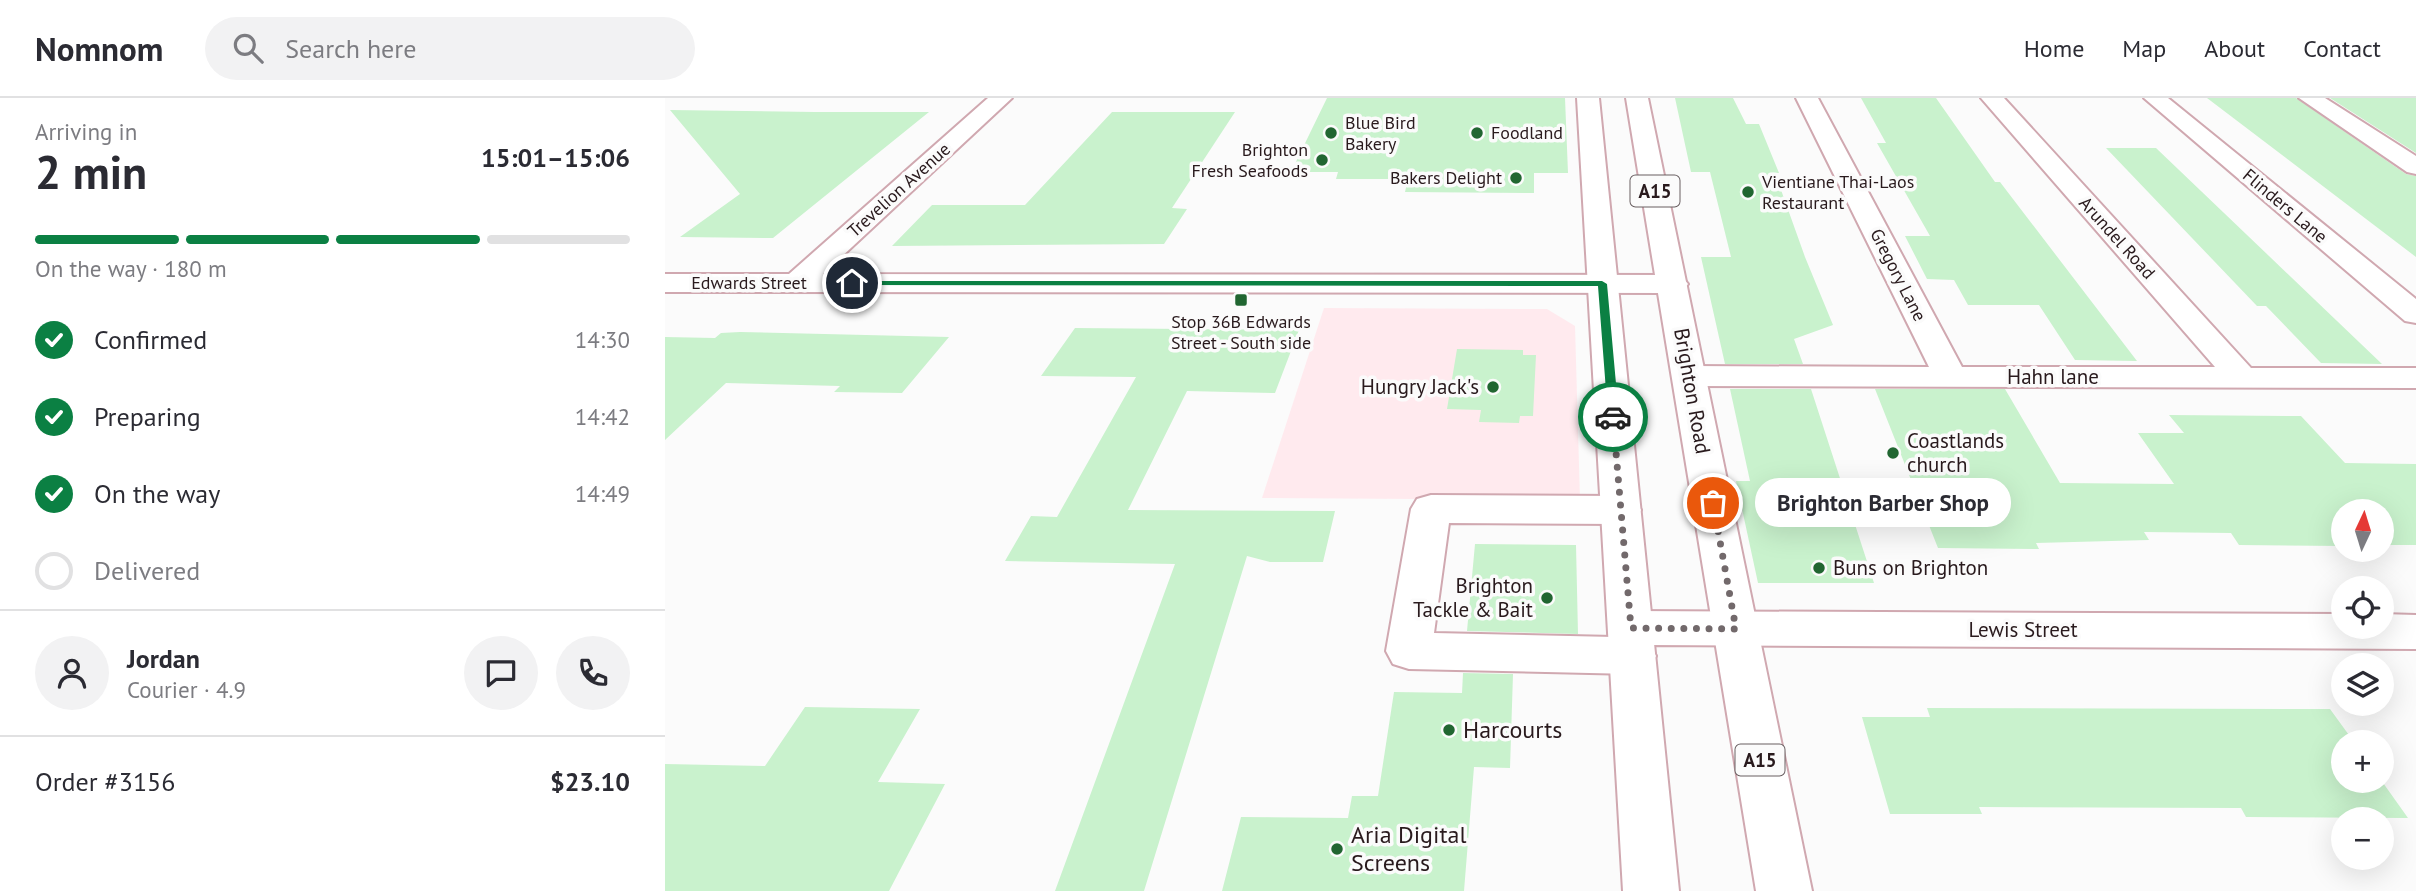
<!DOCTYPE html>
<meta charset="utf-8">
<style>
:root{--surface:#fff;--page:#f2f2f3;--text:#2b2b33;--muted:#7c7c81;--line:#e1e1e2;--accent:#0b8043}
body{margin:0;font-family:"PT Sans",sans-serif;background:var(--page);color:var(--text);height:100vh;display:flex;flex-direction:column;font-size:26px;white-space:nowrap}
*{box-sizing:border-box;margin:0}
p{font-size:23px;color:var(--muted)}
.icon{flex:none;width:38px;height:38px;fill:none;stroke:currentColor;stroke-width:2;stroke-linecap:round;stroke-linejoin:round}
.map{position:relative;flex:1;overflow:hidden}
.panel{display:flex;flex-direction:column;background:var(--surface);width:665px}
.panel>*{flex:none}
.needle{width:46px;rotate:4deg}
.fabs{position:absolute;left:1666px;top:401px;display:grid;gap:14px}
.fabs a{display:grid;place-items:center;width:63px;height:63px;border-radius:50%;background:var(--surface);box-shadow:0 7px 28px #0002;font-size:35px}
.pin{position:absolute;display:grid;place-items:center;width:60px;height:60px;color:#fff;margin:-30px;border:4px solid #fff;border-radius:50%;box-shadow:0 2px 7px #0007}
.courier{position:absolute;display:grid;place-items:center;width:70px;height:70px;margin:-35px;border:5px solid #0b8043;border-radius:50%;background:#fff;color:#222;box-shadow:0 2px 9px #0007}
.bubble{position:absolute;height:49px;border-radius:24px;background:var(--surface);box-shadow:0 7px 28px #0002;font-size:23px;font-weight:800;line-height:49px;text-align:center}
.head em{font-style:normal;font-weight:800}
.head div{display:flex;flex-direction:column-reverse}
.head{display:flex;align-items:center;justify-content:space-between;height:119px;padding:0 35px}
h1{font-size:46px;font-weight:800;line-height:52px}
.bar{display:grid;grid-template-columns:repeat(4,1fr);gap:10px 7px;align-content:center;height:84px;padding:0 35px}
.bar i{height:9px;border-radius:5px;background:var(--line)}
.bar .current{background:var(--accent)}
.bar p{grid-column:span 4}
.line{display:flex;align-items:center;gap:18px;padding:0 35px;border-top:2px solid var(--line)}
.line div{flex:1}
.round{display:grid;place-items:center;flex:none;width:74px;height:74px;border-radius:37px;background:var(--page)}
ol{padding:0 35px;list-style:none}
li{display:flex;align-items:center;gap:21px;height:77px}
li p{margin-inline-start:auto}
li .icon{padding:7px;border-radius:50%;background:var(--accent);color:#fff;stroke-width:4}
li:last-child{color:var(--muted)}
li i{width:38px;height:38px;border:4px solid var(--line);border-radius:50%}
header{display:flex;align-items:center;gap:42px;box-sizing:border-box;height:98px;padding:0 35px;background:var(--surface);border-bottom:2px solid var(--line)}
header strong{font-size:33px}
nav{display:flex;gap:38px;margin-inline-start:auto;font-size:24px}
.search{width:490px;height:63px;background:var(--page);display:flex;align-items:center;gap:18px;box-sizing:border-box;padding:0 24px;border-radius:38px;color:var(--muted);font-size:26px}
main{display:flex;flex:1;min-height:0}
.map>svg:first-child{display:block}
.built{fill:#ffeaee}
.building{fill:#c9f2cd}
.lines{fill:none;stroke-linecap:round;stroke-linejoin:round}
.minor-casing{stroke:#d0a8b0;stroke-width:4}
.major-casing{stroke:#d0a8b0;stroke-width:4}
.minor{fill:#fff;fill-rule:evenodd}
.major{fill:#fff;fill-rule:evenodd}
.route{fill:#0b8043}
.done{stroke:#72696b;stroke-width:7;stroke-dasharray:0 12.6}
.poi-dot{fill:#216631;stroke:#fbfbfb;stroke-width:2.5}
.labels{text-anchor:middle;stroke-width:7;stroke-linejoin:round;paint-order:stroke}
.far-poi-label{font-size:18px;fill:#291a1d;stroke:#fbfbfb;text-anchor:start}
.far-street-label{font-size:18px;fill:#291a1d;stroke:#fbfbfb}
.shield{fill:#fbfbfb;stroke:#685e60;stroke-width:2}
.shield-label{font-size:19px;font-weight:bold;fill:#291a1d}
.street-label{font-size:21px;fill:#291a1d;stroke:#fbfbfb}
.poi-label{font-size:21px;fill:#291a1d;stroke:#fbfbfb;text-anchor:end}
.near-poi-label{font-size:24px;fill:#291a1d;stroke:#fbfbfb;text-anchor:start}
</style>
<header>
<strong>Nomnom</strong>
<div class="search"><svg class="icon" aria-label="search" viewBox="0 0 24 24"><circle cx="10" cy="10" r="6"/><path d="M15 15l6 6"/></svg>Search here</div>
<nav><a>Home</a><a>Map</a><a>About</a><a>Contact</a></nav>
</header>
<main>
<section class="panel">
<div class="head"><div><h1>2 min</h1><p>Arriving in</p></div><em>15:01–15:06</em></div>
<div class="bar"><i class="current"></i><i class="current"></i><i class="current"></i><i></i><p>On the way · 180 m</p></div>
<ol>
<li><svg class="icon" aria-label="check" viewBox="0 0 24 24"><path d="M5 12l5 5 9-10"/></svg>Confirmed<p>14:30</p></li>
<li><svg class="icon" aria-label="check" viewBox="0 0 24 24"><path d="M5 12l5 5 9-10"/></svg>Preparing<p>14:42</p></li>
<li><svg class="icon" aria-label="check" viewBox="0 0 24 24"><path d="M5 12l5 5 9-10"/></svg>On the way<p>14:49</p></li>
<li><i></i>Delivered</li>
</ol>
<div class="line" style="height:126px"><a class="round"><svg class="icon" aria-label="person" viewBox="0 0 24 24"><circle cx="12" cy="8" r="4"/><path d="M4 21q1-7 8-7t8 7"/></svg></a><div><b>Jordan</b><p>Courier · 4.9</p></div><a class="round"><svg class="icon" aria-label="chat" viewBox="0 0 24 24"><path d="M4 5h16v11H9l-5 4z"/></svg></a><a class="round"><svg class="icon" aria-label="phone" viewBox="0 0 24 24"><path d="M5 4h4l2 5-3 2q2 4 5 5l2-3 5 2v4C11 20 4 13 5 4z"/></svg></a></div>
<div class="line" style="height:91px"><div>Order #3156</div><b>$23.10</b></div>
</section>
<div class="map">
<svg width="1751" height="793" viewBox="0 0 1751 793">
<rect width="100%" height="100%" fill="#fbfbfb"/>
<path class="built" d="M659,210L882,211L910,228L915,402L597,400Z"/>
<path class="building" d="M662,0H900L903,75H869V95L740,94L743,81H671L673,74H626Z
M1010,0H1068L1081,26H1094L1114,75H1110L1140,159L1168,227L1129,241L1138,266H1060L1036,159H1066L1045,74H1026Z
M1196,0H1271L1330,84H1335L1472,263L1410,262L1374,207H1303L1289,182L1262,181L1240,138H1265L1212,45H1221Z
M1542,0H1631L1741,76L1751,78V159Z
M1665,0H1751V55Z
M5,12L150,14H264L108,140L15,139L75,96Z
M447,14H570L507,110L522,111L499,146L227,148L267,107H360Z
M1441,50H1491L1717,266L1656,265L1601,208H1592Z
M410,230L634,232L610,295L522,293L463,412L670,413L658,464H605L582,458L479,793H390L510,466L340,463L366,418L392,419L471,279L376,278Z
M75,234L284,239L237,295L169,294L175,288L61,285L0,342V239L50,240L56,235Z
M792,251L858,252V257H871L868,318H855L854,325L814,324L816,312L782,311Z
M1065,291H1146L1209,485H1093L1071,383H1085Z
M1210,291H1340L1395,385L1509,386L1473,335H1519L1504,317L1636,318L1680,365L1751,366V447H1717V413H1678V448L1574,447L1566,435L1479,434L1484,442L1371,445L1374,451L1273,450Z
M810,446L911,447L913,536L802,533Z
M798,575L848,576L845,670L809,669L799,793H557L576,719L683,720L687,698H713L729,594L797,595Z
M140,609L255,611L213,684L280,686L224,793H0V666L100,668Z
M1262,610L1665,611L1689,644H1678V682H1716L1743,720L1581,719L1576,710L1314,709L1317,716H1225L1197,619H1265Z"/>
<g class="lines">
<defs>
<path id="minor" d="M323,0H347L158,176L1008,177L1018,180L1023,186L1018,192L1008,195L0,194V176H124Z
M1131,0H1153L1297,269H1550L1316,0H1339L1586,270H1751V290L1025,288L1013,285L1008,278L1013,271L1025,268L1264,269Z
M1479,0H1503L1751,201V225L1740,223Z
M1634,0H1660L1751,58V76L1742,74Z
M766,397L956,398L970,402L976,412L970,422L956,426L784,425L769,535L949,539L944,530L950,518L966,513L1678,516V528H1717V516L1751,517V551L985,547L991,558L984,571L968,576L744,571L728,566L721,553L746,411L752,401Z"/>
<path id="major" d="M912,0H934L1014,793H958Z
M961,0H983L1147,793H1091Z"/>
</defs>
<use href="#minor" class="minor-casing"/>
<use href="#major" class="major-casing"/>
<use href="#minor" class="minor"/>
<use href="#major" class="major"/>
</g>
<path class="route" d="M184,183H937L942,186L954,319L948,323L943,319L933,188L187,187Z"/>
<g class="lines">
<path class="done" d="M948,319L966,530L1071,531L1048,405"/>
</g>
<g class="poi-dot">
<circle cx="666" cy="35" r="7"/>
<circle cx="812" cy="35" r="7"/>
<circle cx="657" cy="62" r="7"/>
<circle cx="851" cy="80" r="7"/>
<circle cx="1083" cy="94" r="7"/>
<rect x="569" y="195" width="14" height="14" rx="3.5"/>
<circle cx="828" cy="289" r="7"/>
<circle cx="1228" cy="355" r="7"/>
<circle cx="1154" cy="470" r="7"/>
<circle cx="882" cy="500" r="7"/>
<circle cx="784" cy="632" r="7"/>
<circle cx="672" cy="751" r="7"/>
</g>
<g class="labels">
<g class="far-poi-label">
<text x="680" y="31">Blue Bird<tspan x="680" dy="21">Bakery</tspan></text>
<text x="826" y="41">Foodland</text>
<text x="643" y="58" text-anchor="end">Brighton<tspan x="643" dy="21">Fresh Seafoods</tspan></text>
<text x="837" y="86" text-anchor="end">Bakers Delight</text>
<text x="1097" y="90">Vientiane Thai-Laos<tspan x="1097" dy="21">Restaurant</tspan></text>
<text x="576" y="230" text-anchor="middle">Stop 36B Edwards<tspan x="576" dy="21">Street - South side</tspan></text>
</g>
<g class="far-street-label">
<text transform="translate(234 92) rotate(-42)" y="6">Trevelion Avenue</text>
<text transform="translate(1620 108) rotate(40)" y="6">Flinders Lane</text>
<text transform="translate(1452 140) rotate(48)" y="6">Arundel Road</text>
<text transform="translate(1233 177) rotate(63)" y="6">Gregory Lane</text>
<text x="84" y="191">Edwards Street</text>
</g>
<g class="shield">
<rect x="965.5" y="77.5" width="49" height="31" rx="5"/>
<rect x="1070.5" y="646.5" width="49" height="31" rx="5"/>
</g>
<g class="shield-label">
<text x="990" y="100">A15</text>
<text x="1095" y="669">A15</text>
</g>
<g class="street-label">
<text x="1388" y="286">Hahn lane</text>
<text transform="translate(1027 293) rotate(80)" y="7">Brighton Road</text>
<text x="1358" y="539">Lewis Street</text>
</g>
<g class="poi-label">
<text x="814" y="296">Hungry Jack's</text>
<text x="1242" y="350" text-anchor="start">Coastlands<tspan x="1242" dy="24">church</tspan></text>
<text x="1168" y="477" text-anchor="start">Buns on Brighton</text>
<text x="868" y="495">Brighton<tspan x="868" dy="24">Tackle &amp; Bait</tspan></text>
</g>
<g class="near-poi-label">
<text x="798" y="640">Harcourts</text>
<text x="686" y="745">Aria Digital<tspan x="686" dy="28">Screens</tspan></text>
</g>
</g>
</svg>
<div class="fabs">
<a><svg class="needle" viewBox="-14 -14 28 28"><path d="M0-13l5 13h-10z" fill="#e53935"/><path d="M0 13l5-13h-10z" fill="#7c7c81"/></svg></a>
<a><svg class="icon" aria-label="locate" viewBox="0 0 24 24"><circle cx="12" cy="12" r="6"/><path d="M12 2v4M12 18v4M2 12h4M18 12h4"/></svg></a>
<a><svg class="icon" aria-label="layers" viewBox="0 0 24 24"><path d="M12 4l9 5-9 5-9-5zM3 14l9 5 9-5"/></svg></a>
<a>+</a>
<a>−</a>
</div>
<div class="pin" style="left:1048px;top:405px;background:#ea580c"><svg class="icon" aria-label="bag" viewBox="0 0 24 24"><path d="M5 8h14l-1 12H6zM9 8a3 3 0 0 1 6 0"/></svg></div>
<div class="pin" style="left:187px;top:185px;background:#1f2937"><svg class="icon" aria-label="home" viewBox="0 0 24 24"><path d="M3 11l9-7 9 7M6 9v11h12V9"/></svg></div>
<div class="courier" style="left:948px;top:319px"><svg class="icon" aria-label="car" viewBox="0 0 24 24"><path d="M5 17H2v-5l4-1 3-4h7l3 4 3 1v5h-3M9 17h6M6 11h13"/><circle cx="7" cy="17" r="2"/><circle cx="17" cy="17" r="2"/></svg></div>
<div class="bubble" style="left:1090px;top:380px;width:256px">Brighton Barber Shop</div>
</div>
</main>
